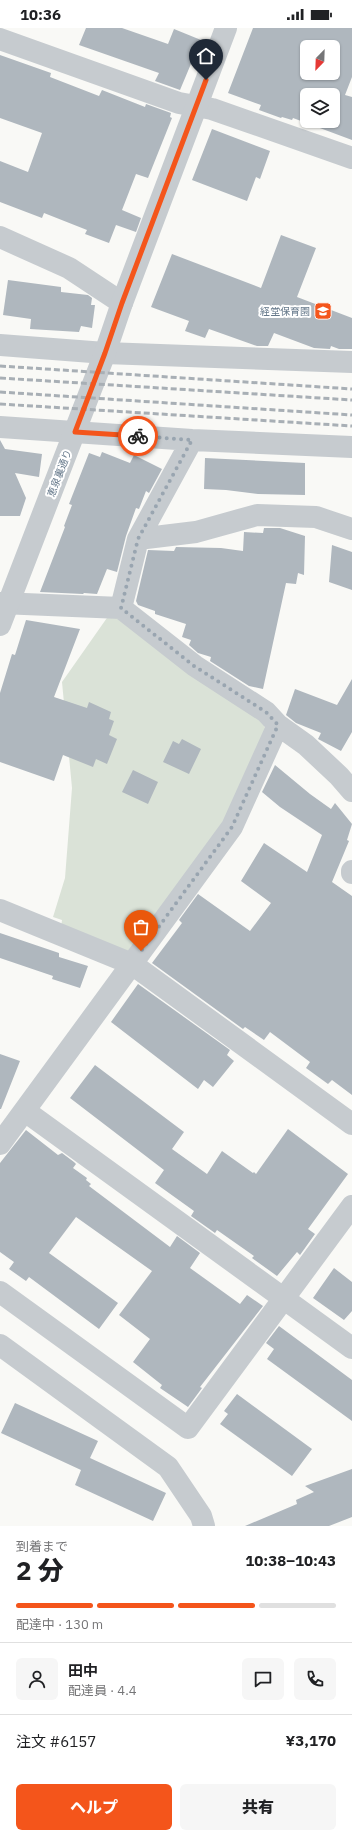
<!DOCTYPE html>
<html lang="ja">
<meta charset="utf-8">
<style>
:root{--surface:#fff;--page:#f6f6f6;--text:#202124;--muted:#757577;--line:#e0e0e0;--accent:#f4551b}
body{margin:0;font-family:"IBM Plex Sans","Noto Sans JP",sans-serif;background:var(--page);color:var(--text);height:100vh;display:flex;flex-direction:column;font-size:15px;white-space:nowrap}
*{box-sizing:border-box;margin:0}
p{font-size:13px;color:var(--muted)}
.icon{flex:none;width:22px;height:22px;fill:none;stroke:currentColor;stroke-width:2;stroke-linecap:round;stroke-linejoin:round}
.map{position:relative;height:1498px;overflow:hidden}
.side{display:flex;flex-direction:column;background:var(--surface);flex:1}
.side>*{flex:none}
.needle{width:26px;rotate:203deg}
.fabs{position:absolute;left:300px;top:12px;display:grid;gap:8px}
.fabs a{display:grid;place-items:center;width:40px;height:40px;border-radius:6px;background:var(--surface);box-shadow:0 1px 3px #0004;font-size:20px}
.pin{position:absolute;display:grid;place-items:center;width:34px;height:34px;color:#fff;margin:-41px -17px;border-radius:50% 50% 50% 0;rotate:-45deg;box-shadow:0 0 4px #0007}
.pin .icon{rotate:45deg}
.courier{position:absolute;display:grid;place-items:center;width:40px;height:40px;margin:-20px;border:3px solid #f4551b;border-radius:50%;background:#fff;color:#222;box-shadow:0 1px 5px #0007}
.summary em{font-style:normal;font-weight:800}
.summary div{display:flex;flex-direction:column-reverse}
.summary{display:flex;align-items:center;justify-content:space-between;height:68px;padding:0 16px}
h1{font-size:26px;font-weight:800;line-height:30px}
.bar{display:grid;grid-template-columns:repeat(4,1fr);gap:6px 4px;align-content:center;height:48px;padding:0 16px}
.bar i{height:5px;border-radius:3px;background:var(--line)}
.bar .current{background:var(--accent)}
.bar p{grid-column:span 4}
.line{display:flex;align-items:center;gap:10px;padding:0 16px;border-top:1px solid var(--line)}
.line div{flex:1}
.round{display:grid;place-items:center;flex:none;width:42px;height:42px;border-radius:6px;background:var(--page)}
.button{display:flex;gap:8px;margin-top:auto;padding:8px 16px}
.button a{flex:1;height:46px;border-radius:6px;background:var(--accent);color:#fff;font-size:16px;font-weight:800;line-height:46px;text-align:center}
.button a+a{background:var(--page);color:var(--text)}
.status{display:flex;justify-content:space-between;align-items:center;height:28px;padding:0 20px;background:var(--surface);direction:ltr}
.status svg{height:11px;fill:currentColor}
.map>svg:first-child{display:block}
.green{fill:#dae2d7}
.building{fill:#afb7be;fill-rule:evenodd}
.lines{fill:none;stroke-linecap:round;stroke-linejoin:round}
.minor{stroke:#c6cbcf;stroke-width:22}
.tertiary{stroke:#c6cbcf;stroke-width:22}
.rail{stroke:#a8afb5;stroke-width:3;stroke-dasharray:6 3;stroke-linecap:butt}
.done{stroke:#99a5b0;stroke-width:4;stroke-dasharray:0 7.2}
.route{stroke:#f4551b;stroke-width:5}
.labels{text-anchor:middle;stroke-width:4;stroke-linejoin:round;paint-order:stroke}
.poi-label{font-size:10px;fill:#65788a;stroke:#fff;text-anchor:end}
.street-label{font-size:10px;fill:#65788a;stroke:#fff}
</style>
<div class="status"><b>10:36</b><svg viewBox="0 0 49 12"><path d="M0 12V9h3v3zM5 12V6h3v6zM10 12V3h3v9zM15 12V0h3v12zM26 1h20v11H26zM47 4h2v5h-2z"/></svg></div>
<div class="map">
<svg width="352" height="1498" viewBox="0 0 352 1498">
<rect width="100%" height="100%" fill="#f9f9f6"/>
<path class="green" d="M109,587L128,593L262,691L267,706L219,805L130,927L61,899L62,892L53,889L65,850L72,760L62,654Z"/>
<path class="building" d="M86,0H122L168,16L174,1L201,12L180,62L155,53L159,45L79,17Z
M253,0H352V49L345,67L352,69V112L293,90L292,92L282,89L281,90L259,82L261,77L228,65ZM307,19H333V45H307ZM307,67H333V93H307Z
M0,27L51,45L50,49L99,68L102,62L145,79L146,76L171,85L170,89L172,90L148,150L136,146L122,182L141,190L136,204L116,197L109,215L85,206L87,202L44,185L42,190L0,174V133L28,144L42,105L0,90Z
M212,101L270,123L260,151L256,149L247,173L192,152Z
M281,207L316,220L297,269L352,290V321H339L331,318L330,321L314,320L274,305L268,318H257L209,301L205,310L185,303L189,293L151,279L172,226L261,260Z
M8,252L61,259V264L88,267L92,270L91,277H95L92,300L81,298L79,304L30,301L31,291L3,287Z
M0,412L5,421L42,426L39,449L15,445L26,470L20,488H0Z
M102,424L130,435L134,427L162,441L149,465L146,463L139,481L136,480L126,508L117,544L107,541L97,566L84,565L83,566L40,564L65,499L64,498L72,477L69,476L89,425L100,429Z
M205,430L305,435V467L258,466L226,462L204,461Z
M264,500H280L305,508L304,547L298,545L296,556L286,555L263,661L249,658L210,633L211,629L198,625L189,617L191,612L182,609L186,596L155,586V583L138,577L136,573L148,522L174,523L176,519L221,520L243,523L244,504L263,505Z
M332,517L352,524V562L329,554Z
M26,592L80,601L54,669L87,680L89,674L111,684L109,691L114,693L109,707L117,711L107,736L96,731L93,739L63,727L54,753L0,734V665L12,626L15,627Z
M352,651V704L341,723L318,711L321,705L296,695L286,687L295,661L337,677Z
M182,711L201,721L189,746L163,734L173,713L179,716Z
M275,737L310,766L331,781L335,775L352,796L347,812L349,813L332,854L352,868V1067L332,1052L328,1056L306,1040L310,1034L270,1004L264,1012L245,999L243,1001L152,935L182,895L179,892L198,866L250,903L271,875L241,853L264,815L307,844L322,807L280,779L262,764Z
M133,742L158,754L148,776L122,764Z
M0,905L59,925V929L88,938L80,960L52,951L53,948L0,930Z
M138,956L230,1022L227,1027L234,1033L213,1059L204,1052L198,1061L111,994Z
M0,1026L20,1033L1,1081H0Z
M95,1037L184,1104L172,1121L207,1146L222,1123L253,1145L254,1144L256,1146L288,1101L348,1146L308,1201L315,1206L300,1227L297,1224L277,1248L252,1230L254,1228L217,1202L215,1205L191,1188L194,1183L155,1155L164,1142L70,1070Z
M26,1102L58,1127L62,1125L74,1134L76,1136L73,1140L87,1150L86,1152L91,1156L89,1158L170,1219L177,1208L200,1225L190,1240L240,1276L247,1267L263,1278L200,1359L202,1360L188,1379L160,1360L162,1357L133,1334L150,1311L119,1287L152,1243L76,1189L49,1225L118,1275L99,1301L29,1249L26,1253L9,1241L14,1234L0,1224V1135Z
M334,1240L352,1254V1283L344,1292L313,1270Z
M279,1298L352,1352V1393L267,1331L274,1321L266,1315Z
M237,1366L312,1421L292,1448L220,1396L228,1386L224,1383Z
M15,1375L98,1413L90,1430L166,1465L153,1493L75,1457L81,1442L1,1405Z
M352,1441V1489L329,1498H245L297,1476L296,1472L314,1464L305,1458Z"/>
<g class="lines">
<path class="minor" d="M0,11L179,75L212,81L352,130
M0,209L69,240L122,275
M0,317L105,325L352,334
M0,399L192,412L352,419
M138,511L196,504L257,487L316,489L352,501
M0,575L121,580L195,638L266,684L278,697L306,717L339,748L352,763
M121,580L138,511L192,412
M352,843V845
M0,882L132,936L352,1096
M25,1083L352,1320
M0,1116L232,799L278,697
M0,1264L188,1400L352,1178
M0,1317L168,1439L201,1488L204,1498"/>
<path class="tertiary" d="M0,597L105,325L122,275L226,0"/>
<path class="rail" d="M0,338L352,361
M0,350L352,372
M0,364L352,387
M0,376L352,398"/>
</g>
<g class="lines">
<path class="done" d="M138,408L192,412L138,511L121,580L194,638L266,684L278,697L232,799L141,923"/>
<path class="route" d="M138,408L75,404L105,325L122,275L206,52"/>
</g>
<defs>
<symbol id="school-square" viewBox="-11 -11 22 22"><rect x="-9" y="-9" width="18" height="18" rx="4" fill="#f4551b" stroke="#fff"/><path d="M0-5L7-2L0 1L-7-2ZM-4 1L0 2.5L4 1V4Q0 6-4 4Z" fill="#fff"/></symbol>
</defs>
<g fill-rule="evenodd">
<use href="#school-square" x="313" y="273" width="20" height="20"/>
</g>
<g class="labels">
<g class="poi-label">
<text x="310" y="287">経堂保育園</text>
</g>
<g class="street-label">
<text transform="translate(59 445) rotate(-69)" y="4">恵泉裏通り</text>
</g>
</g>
</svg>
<div class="fabs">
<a><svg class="needle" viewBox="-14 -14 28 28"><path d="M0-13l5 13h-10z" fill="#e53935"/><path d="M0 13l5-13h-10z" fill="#757577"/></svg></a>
<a><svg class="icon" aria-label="layers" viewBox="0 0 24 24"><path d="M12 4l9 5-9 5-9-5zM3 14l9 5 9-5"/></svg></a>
</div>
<div class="pin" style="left:141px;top:923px;background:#ea580c"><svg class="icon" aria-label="bag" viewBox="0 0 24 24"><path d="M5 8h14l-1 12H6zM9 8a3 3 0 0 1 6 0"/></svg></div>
<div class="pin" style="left:206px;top:52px;background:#1f2937"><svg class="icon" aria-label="home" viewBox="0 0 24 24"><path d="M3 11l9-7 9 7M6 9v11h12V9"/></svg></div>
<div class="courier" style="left:138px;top:408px"><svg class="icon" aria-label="bike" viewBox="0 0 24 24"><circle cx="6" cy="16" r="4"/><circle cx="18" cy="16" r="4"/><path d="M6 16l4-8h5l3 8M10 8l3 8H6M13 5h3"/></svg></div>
</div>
<section class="side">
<div class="summary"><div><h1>2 分</h1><p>到着まで</p></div><em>10:38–10:43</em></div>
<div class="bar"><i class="current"></i><i class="current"></i><i class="current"></i><i></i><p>配達中 · 130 m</p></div>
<div class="line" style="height:72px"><a class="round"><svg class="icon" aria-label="person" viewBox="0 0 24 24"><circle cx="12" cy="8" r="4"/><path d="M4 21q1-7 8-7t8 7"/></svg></a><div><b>田中</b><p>配達員 · 4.4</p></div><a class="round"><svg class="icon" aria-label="chat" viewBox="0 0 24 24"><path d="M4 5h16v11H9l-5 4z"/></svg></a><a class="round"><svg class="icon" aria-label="phone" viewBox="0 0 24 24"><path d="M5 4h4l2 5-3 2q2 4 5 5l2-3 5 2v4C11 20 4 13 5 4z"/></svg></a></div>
<div class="line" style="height:52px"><div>注文 #6157</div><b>¥3,170</b></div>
<div class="button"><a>ヘルプ</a><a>共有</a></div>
</section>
